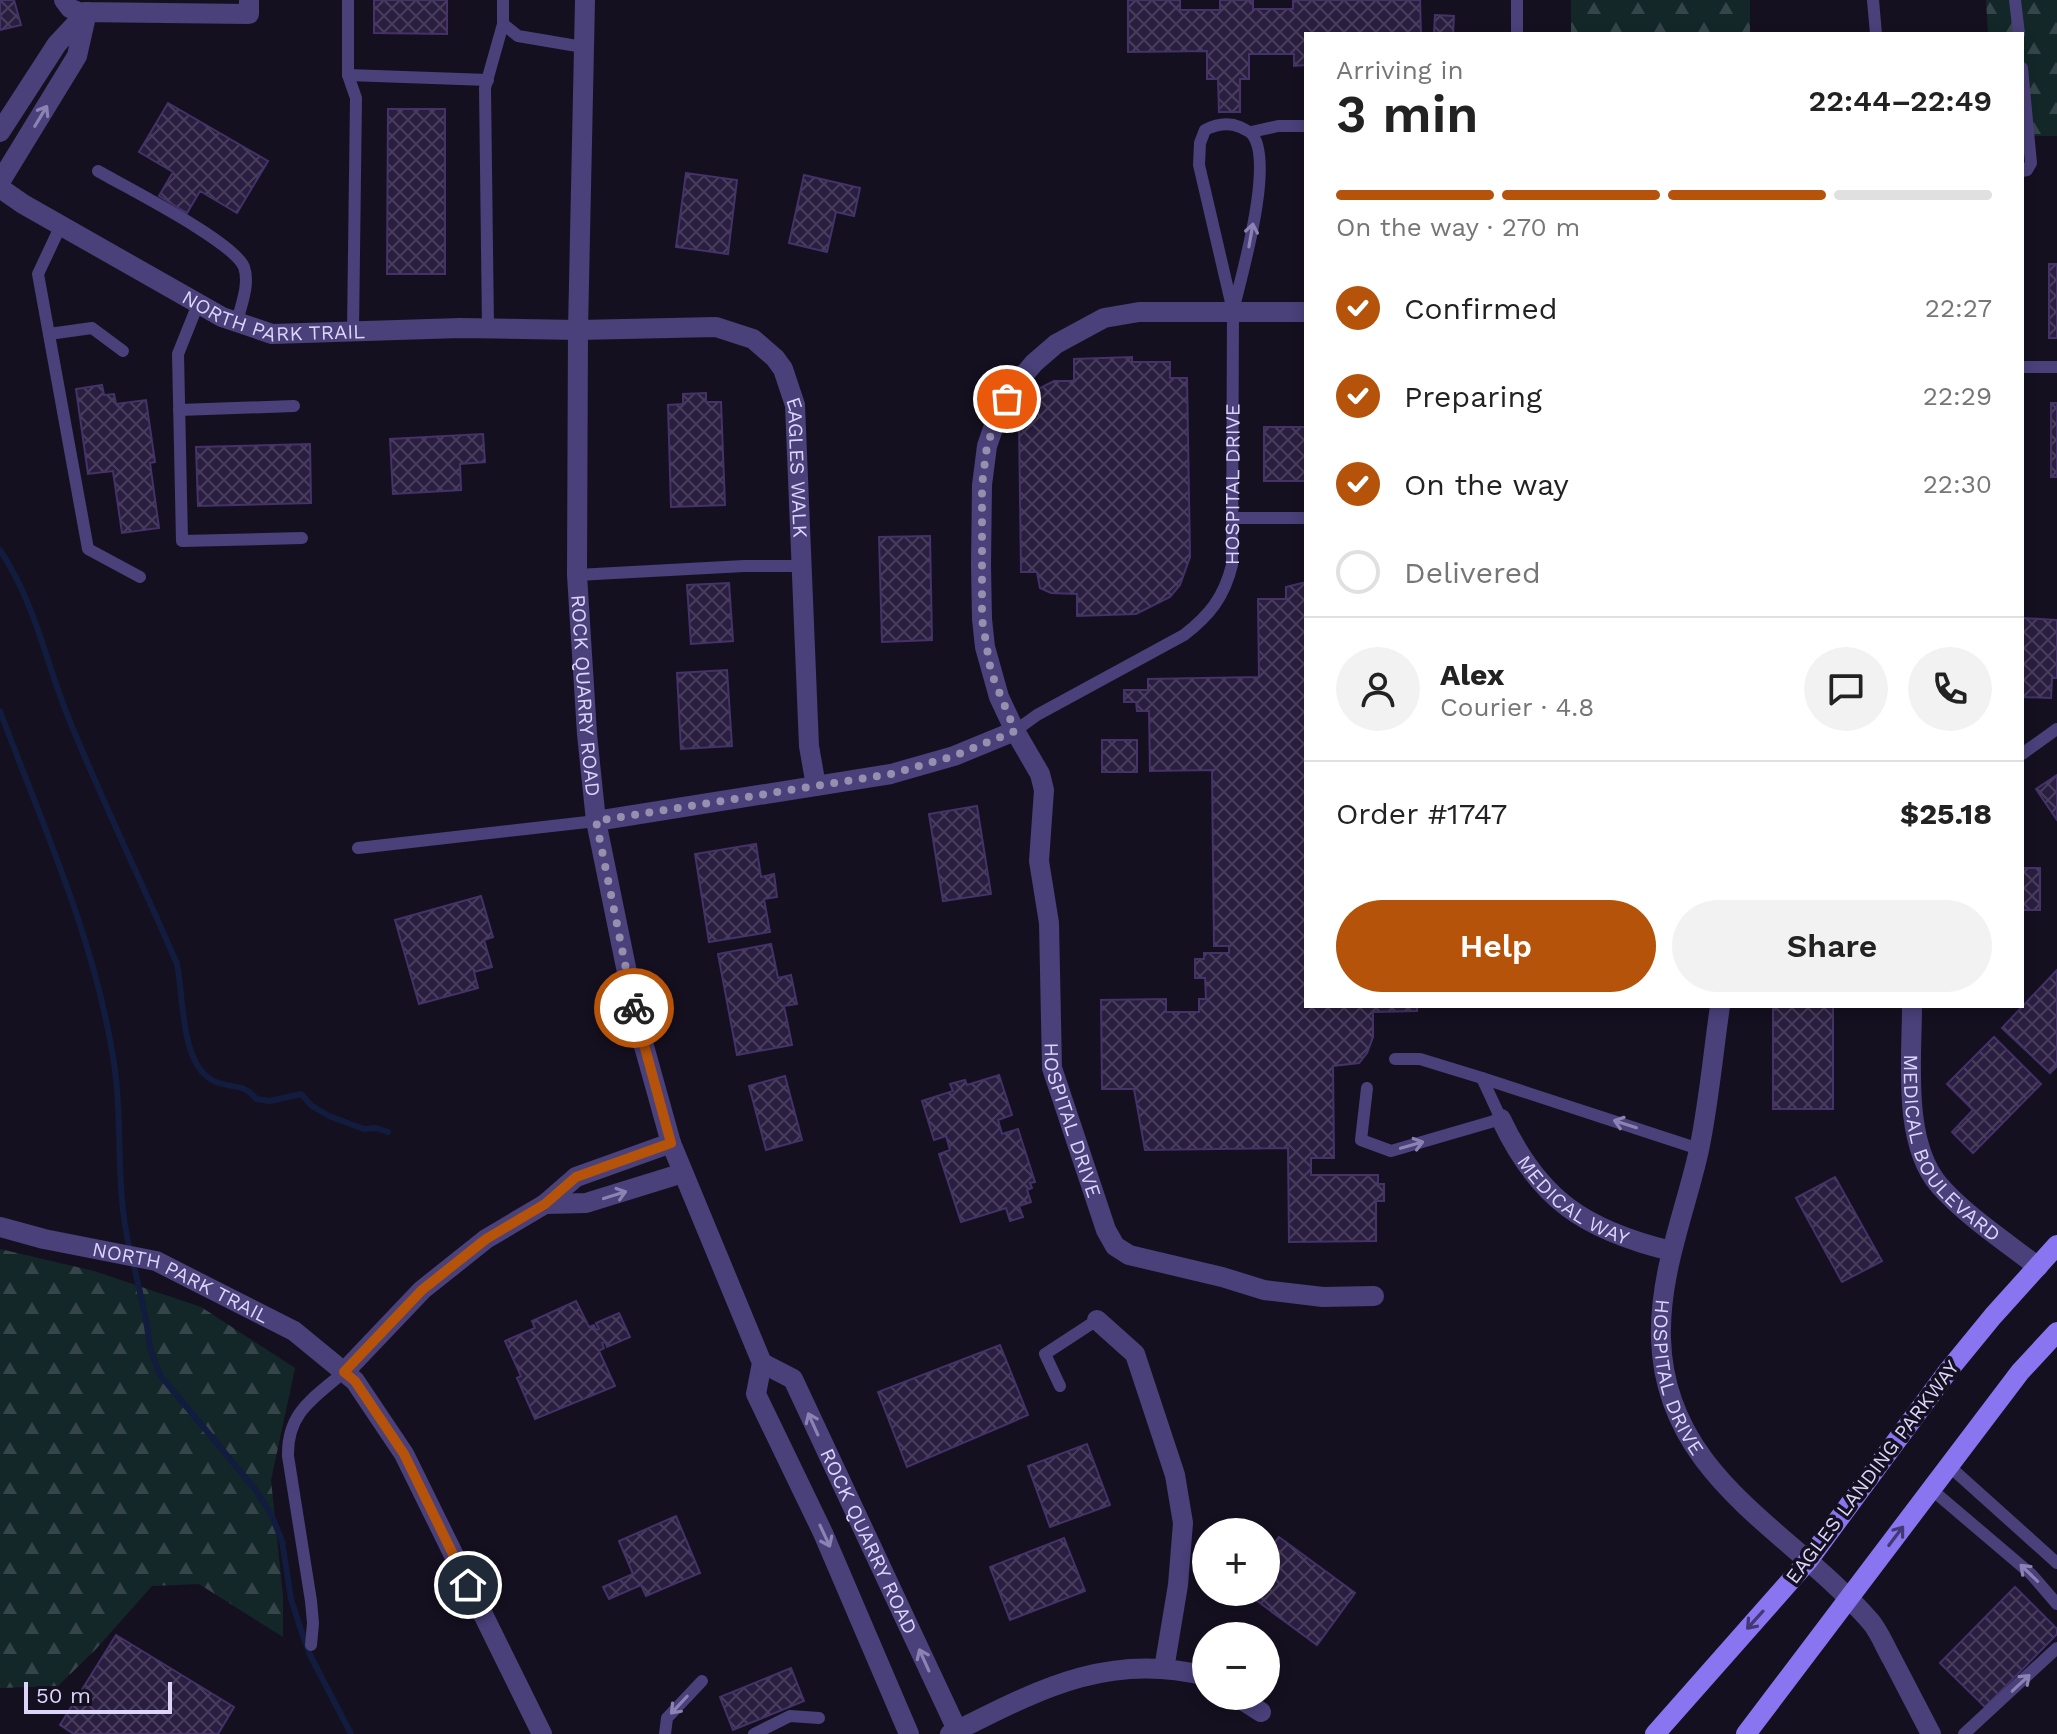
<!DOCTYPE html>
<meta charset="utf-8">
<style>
:root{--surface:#fff;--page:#f2f2f2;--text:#222;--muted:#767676;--line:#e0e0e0;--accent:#b45309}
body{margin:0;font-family:"Work Sans",sans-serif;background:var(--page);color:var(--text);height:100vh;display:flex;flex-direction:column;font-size:30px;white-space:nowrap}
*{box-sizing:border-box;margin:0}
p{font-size:26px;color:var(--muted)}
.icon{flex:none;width:44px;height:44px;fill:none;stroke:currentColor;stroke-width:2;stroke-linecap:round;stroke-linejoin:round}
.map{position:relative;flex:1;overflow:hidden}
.drawer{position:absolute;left:1304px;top:32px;width:720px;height:976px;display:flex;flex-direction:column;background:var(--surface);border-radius:0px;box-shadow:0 4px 12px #0003}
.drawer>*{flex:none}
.buttons{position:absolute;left:1192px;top:1518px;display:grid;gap:16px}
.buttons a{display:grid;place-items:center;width:88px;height:88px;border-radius:50%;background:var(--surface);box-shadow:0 4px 12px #0003;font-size:40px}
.scale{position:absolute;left:24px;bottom:20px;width:148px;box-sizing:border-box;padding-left:8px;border:4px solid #ddd4fa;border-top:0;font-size:22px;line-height:28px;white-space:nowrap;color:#ddd4fa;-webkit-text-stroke:6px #151020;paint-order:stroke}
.pin{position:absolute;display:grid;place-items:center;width:68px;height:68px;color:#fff;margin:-34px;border:4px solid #fff;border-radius:50%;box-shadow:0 2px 8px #0007}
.courier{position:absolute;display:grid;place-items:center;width:80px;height:80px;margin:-40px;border:6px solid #b45309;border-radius:50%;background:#fff;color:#222;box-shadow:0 2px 10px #0007}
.summary em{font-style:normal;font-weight:600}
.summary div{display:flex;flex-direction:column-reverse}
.summary{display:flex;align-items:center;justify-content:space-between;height:136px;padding:0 32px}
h1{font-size:52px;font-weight:600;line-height:60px}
.bar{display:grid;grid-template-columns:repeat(4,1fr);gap:12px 8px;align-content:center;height:96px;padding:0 32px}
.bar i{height:10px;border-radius:6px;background:var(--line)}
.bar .selected{background:var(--accent)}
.bar p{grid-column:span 4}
.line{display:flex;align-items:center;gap:20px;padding:0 32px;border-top:2px solid var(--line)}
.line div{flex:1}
.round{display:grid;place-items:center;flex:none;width:84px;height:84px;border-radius:42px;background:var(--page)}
ol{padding:0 32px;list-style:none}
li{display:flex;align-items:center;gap:24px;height:88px}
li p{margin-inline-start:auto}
li .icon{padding:8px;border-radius:50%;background:var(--accent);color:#fff;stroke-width:4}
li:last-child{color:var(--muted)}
li i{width:44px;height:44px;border:4px solid var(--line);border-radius:50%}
.cta{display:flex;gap:16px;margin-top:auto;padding:16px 32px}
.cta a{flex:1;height:92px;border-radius:48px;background:var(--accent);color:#fff;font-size:32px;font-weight:600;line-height:92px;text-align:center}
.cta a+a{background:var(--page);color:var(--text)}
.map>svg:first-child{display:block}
.forest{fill:url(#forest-firs)}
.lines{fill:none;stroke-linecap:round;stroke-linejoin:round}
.stream{stroke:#111c3e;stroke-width:6}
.building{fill:url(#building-cross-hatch);stroke:#443268;stroke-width:2}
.service{stroke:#4a407a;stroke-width:12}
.minor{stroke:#4a407a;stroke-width:20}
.tertiary{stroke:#4a407a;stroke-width:20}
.secondary{stroke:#8875ef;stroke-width:20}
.oneway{stroke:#8c83b4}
.oneway2{stroke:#433873}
.done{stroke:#978fae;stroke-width:8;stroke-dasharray:0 14.4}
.route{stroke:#b45309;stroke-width:10}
.labels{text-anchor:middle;stroke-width:7;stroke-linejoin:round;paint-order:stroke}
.street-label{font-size:20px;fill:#ddd4fa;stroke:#151020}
</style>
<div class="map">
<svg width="2057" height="1734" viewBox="0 0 2057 1734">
<defs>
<pattern id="forest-firs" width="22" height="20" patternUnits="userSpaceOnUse" patternTransform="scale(2)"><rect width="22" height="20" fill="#132729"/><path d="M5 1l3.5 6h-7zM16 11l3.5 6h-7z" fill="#354549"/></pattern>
<pattern id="building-cross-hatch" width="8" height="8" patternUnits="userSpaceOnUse" patternTransform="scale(2)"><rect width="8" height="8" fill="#291e3f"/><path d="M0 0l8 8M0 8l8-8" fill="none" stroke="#483e5c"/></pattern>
</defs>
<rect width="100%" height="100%" fill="#151020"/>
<path class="forest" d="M1571,0H1750V34H1571Z
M1986,0H2057V136H2022V34H1988Z
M0,1249L94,1271L201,1307L295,1368L271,1480L283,1596V1637L199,1584L152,1586L96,1649L58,1686L0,1688Z"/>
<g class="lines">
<path class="stream" d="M0,550C37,607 44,658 69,719C102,801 142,882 177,964C184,997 180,1062 212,1080C229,1090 243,1081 256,1099L270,1101L301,1094L312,1106L329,1116L364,1129L376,1128L388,1132
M0,711C42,824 94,937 113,1057C124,1121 114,1187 130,1250
M133,1261L146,1319L150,1348L160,1375L255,1489L271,1514L282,1541L291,1599L300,1627L310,1655L351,1734"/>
</g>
<path class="building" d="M0,0H14L21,25L0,30Z
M374,0H447V34L374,33Z
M1128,0H1180V10H1220V0H1253V9H1293V0H1420L1421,34H1306V65L1294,66V54H1249V79H1240V112H1219L1218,79H1207V51L1128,52Z
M1435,15L1454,16L1453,34H1434Z
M168,103L268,161L237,213L200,191L187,213L159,196L173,172L139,152Z
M388,109H445V274H387Z
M686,173L737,180L728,254L676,247Z
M804,175L860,188L854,216L836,212L827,252L789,243Z
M2049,264H2057V338H2049Z
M1132,357V362H1170V378H1187L1190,557L1180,585L1170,597L1136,614L1077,616V594L1051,593L1040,588L1037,572H1021L1019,418L1035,417V396L1040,388L1054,381H1074V359Z
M102,385L104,395L114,394L116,404L146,400L155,462L150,463L159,528L122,533L113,471L88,474L76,389Z
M706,393V402H721L725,505L671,507L668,405L683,404V394Z
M2051,403H2057V477H2051Z
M1264,427H1306V481H1264Z
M483,434L485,462L460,464L461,490L393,494L390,439Z
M310,444L311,503L198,506L196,447Z
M930,536L932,640L882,642L879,537Z
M1306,582V1006H1417V1011L1373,1012V1037L1367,1053L1359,1063L1333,1066L1334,1158H1311V1175H1378V1184H1384V1201H1376V1241L1289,1242L1288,1148L1145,1150L1134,1089H1102L1101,1000L1166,999V1012H1199V999H1206L1205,978H1195V959H1204V953H1229V946H1214L1212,770L1150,771L1149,711H1137L1136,702H1124V690H1148V679L1259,677L1258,599H1286V587Z
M729,583L733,641L691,644L687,585Z
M2022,618L2057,620V678H2052L2051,698L2022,697Z
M727,670L732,746L681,749L677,673Z
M1102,740H1137V772H1102Z
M2057,775V820L2036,789Z
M977,806L991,894L943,901L929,814Z
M756,844L761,877L774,874L777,897L764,899L770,932L709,942L695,854Z
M2022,868H2040V910H2022Z
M481,896L493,937L484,940L492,967L474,972L478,988L419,1004L395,920Z
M771,944L778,978L791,975L797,1004L784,1006L792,1045L737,1055L718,954Z
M2057,970V1066L2050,1073L2002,1028Z
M1773,1006H1833V1109H1773Z
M1994,1037L2041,1084L1973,1153L1952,1132L1973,1110L1947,1084Z
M999,1075L1012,1115L998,1120L1002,1134L1018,1129L1035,1182L1030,1183L1032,1188L1027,1190L1031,1202L1019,1206L1023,1217L1010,1221L1006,1208L961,1222L939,1154L950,1150L946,1136L934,1140L922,1101L953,1091L950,1084L965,1080L967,1085Z
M785,1076L802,1140L766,1150L749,1086Z
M1835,1177L1882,1261L1842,1282L1796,1198Z
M576,1301L589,1327L594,1325L596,1330L599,1329L596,1323L619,1313L630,1337L607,1347L605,1342L602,1343L604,1348L599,1351L615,1386L535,1419L517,1378L521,1376L505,1341L535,1328L532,1321Z
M1000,1345L1028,1415L907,1467L878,1392Z
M1087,1444L1110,1505L1050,1527L1028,1466Z
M676,1516L700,1573L646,1596L641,1585L609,1599L603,1587L633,1574L619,1541Z
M1279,1537L1355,1593L1317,1645L1245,1592H1266V1554Z
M1064,1538L1085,1591L1010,1620L990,1567Z
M2015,1587L2057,1629V1634L1985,1707L1940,1663Z
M116,1635L234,1707L218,1734H74L60,1725Z
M791,1668L804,1701L733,1730L720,1697Z"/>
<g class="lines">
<g class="service">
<path d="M348,0V75L356,98L353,331"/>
<path d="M503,0V24L518,36L583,47"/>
<path d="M1517,0V34"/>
<path d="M1873,0L1876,34"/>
<path d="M2015,0L2019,34"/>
<path d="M2022,68L2031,163L2027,170L2022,171"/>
<path d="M348,75L488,80"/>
<path d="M1251,132L1278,126H1306"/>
<path d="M98,171C127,188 233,241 244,267C250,284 241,305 237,322"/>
<path d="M61,225L38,274L88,549L140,577"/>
<path d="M198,304L178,354L182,541L302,538"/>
<path d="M488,328L485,88L503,24"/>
<path d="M49,334L92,328L123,351"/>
<path d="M2022,367H2057"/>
<path d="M179,410L294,406"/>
<path d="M1232,518H1306"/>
<path d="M577,575L744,566H801"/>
<path id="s1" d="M1015,731L1037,715L1184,635C1210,615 1224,597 1232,565L1233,311L1199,165L1200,143L1205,130C1217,124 1228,122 1240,127C1242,128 1250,132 1251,133C1276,159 1241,277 1233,311"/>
<path d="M2022,754L2057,729"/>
<path d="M358,848L596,821"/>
<path d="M1482,1078L1699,1149"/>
<path d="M1367,1088L1361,1140L1391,1151L1501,1119L1482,1078L1420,1059H1395"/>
<path d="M1060,1386L1045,1354L1097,1320"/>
<path d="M1949,1466L2057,1563"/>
<path d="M1931,1489L2031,1574L2057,1604"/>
<path d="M311,1645L313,1623L311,1601L288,1456C287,1412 314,1398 344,1372"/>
<path d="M665,1734L667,1718L702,1681"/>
<path d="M754,1734L790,1716L819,1718"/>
<path d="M1964,1734L2057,1648"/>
</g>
<g class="minor">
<path d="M64,0L70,8L78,12L249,14V0"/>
<path d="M0,132L57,44L87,12"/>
<path d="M0,182L77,56L87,12"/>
<path id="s2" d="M0,188L23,204L222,317L272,334L460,328L578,330L716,327L753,339L775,358L783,369L795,405L809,746L816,786"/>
<path id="s3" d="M1306,312H1139L1104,318L1056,344L1034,363L1016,384L998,414L987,446L982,485L981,565L982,619L985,647L999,697L1015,731L1040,774L1044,790L1039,861L1049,923L1052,1068L1106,1230L1115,1246L1129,1255L1222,1277L1264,1290L1323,1297L1374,1296"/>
<path d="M596,821L891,774L954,756L1015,731"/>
<path id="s4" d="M1720,1006C1713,1054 1709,1102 1699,1150C1685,1213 1659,1273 1661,1339C1665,1478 1792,1530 1871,1622C1880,1633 1885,1647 1892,1659C1905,1684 1918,1709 1931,1734"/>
<path id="s5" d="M1912,1006C1912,1058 1902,1142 1939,1185C1966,1216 2005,1241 2038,1267"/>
<path id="s6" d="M1501,1119C1539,1200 1585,1230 1671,1251"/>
<path d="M545,1204L586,1203L683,1173"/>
<path id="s7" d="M0,1227L44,1239L156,1261L294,1331L355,1381L404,1454L542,1734"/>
<path d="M1097,1320L1135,1354L1175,1475L1183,1523L1178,1585L1164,1669"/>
<path d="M344,1372L422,1290L486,1239L545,1204L576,1177L671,1143"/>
<path d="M1236,1696L1261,1712"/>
<path d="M950,1734C1036,1691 1107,1651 1206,1676"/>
</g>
<g class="tertiary">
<path id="s8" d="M585,0L578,330L577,575L587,734L596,821L637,1021L671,1143L762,1363L756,1394L823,1533L909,1734"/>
<path id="s9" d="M762,1363L793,1379L959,1734"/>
</g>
<path class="secondary" d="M1655,1734L1807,1562L1948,1371L1993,1316L2057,1245
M1746,1734L2020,1372L2057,1332"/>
</g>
<defs><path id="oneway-shaft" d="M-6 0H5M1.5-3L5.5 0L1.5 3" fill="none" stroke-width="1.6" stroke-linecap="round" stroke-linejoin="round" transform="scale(2)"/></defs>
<g class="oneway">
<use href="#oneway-shaft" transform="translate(41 116) rotate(-59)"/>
<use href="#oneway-shaft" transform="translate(1251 235) rotate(-80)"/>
<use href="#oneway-shaft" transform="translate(1625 1124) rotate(-162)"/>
<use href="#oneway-shaft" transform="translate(1412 1145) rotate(-16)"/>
<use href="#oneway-shaft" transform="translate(615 1195) rotate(-17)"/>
<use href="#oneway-shaft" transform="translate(813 1424) rotate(-114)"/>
<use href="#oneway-shaft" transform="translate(825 1536) rotate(65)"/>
<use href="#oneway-shaft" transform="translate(2029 1573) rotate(-136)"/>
<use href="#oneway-shaft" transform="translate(924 1660) rotate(-114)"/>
<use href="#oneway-shaft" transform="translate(2021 1683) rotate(-43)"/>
<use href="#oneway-shaft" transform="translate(679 1705) rotate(133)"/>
</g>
<g class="oneway2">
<use href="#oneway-shaft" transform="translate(1896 1536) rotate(-53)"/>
<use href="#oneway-shaft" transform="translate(1755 1620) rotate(132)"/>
</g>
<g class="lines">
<path class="done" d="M634,1008L596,821L891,774L954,756L1015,731L991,672L982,619V485L987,446L998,414L1007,399"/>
<path class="route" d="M468,1585L404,1454L355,1381L344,1372L422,1290L486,1239L545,1204L576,1177L671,1143L634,1008"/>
</g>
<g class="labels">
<g class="street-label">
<text dy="7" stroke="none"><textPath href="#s2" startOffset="308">NORTH PARK TRAIL</textPath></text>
<text dy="7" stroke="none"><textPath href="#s2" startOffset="936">EAGLES WALK</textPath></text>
<text dy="7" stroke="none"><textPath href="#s1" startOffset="362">HOSPITAL DRIVE</textPath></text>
<text dy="7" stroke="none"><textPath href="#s8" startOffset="696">ROCK QUARRY ROAD</textPath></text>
<text dy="7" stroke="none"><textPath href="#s3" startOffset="1074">HOSPITAL DRIVE</textPath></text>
<text dy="7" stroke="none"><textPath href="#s5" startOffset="156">MEDICAL BOULEVARD</textPath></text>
<text dy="7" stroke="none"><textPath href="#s6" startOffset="112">MEDICAL WAY</textPath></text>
<text dy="7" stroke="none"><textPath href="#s7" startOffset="190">NORTH PARK TRAIL</textPath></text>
<text dy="7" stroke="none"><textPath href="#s4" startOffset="380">HOSPITAL DRIVE</textPath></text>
<text transform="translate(1872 1472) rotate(-53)" y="7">EAGLES LANDING PARKWAY</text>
<text dy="7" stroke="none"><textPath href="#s9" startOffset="214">ROCK QUARRY ROAD</textPath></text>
</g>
</g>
</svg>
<div class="buttons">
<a>+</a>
<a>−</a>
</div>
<div class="scale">50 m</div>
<div class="pin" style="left:1007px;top:399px;background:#ea580c"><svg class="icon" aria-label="bag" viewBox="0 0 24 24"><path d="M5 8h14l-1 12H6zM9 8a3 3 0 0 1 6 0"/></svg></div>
<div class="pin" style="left:468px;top:1585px;background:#1f2937"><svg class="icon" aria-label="home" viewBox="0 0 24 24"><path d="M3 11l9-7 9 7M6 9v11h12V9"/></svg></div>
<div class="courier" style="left:634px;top:1008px"><svg class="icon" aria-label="bike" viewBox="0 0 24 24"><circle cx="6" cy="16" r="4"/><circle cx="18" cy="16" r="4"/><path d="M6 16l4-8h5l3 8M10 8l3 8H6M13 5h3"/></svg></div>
<section class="drawer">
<div class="summary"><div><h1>3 min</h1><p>Arriving in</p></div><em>22:44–22:49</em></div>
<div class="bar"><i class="selected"></i><i class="selected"></i><i class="selected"></i><i></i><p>On the way · 270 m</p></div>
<ol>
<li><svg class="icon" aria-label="check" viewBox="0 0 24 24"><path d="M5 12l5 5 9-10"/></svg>Confirmed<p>22:27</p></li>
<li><svg class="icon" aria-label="check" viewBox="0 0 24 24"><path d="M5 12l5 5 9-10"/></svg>Preparing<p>22:29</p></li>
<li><svg class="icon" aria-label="check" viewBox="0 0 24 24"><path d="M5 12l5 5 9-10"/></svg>On the way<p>22:30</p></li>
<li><i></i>Delivered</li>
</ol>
<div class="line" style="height:144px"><a class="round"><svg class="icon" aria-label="person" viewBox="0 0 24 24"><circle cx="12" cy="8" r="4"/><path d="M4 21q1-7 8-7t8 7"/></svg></a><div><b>Alex</b><p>Courier · 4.8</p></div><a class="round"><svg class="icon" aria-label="chat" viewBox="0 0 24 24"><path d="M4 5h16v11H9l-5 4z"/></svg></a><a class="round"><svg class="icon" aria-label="phone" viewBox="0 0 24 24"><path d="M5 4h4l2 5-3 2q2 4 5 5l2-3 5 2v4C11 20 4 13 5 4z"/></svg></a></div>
<div class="line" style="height:104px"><div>Order #1747</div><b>$25.18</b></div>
<div class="cta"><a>Help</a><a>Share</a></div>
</section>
</div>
